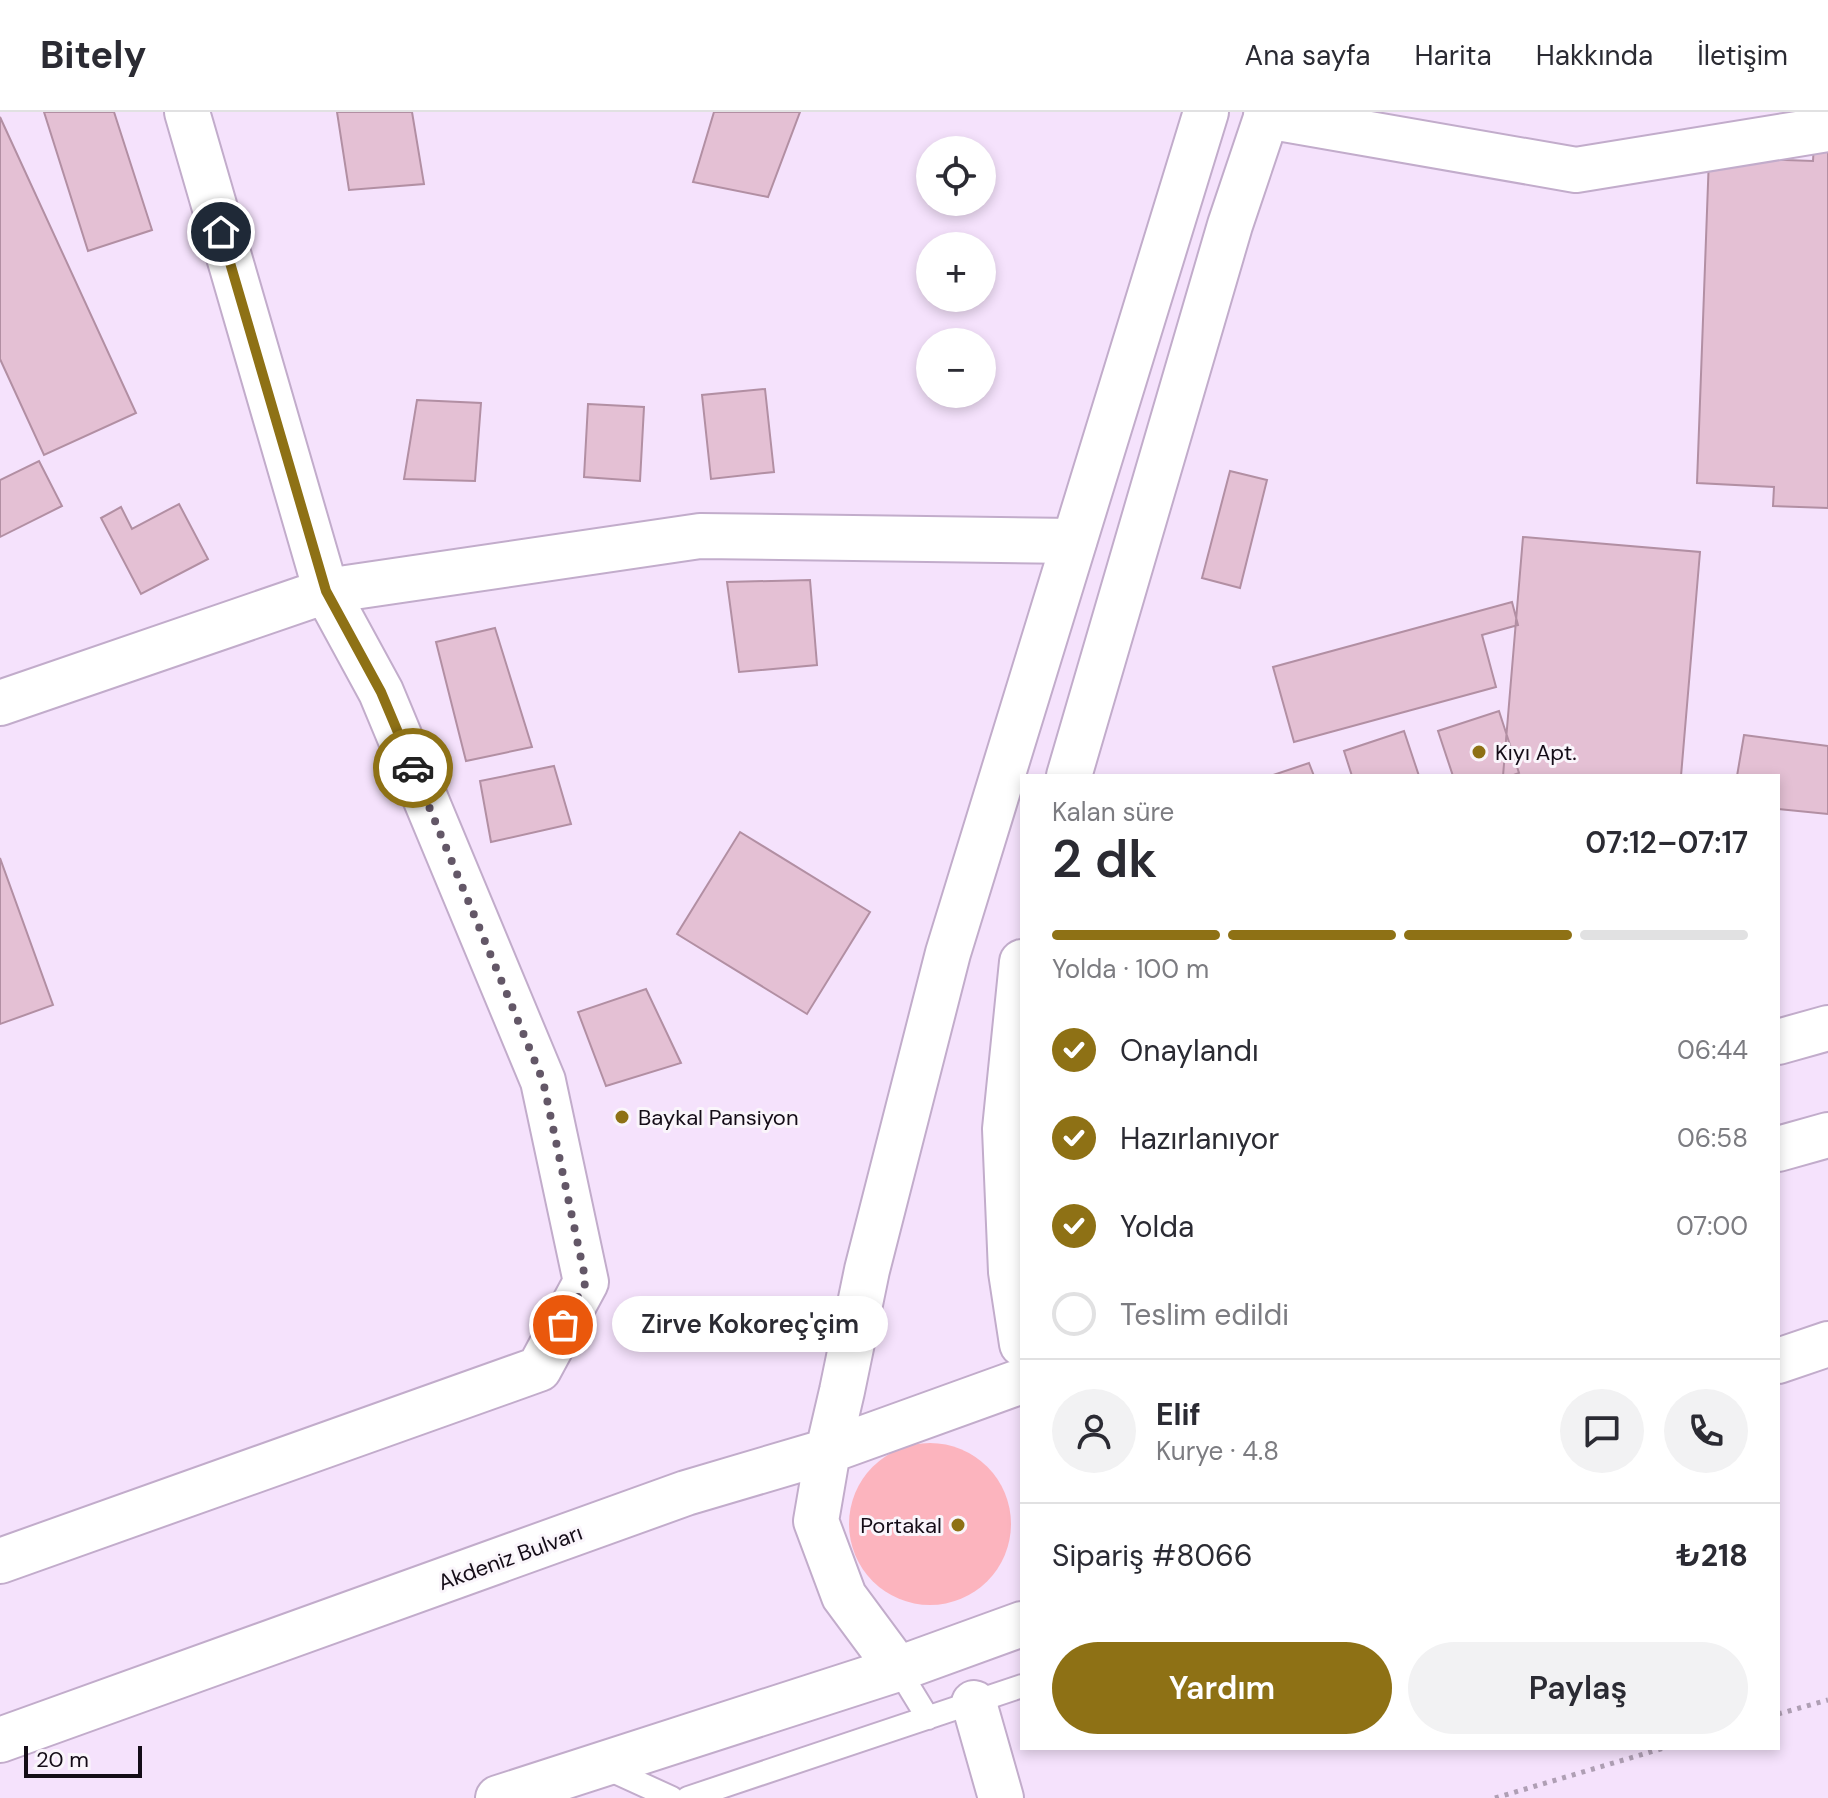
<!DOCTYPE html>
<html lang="tr">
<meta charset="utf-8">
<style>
:root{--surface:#fff;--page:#f2f2f3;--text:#2b2b33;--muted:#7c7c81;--line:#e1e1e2;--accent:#8e7115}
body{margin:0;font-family:"DM Sans",sans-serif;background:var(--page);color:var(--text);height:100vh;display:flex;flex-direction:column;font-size:30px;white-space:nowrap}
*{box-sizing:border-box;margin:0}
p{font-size:26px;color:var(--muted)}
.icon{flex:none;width:44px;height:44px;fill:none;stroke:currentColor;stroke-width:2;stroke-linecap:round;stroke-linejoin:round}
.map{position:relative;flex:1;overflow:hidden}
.drawer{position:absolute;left:1020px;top:662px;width:760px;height:976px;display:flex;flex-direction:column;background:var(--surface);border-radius:0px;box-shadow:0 4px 12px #0003}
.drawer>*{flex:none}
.tools{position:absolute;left:916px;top:24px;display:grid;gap:16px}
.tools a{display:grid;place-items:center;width:80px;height:80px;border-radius:50%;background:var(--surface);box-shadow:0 4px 12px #0003;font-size:40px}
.scale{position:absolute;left:24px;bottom:20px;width:118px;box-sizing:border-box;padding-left:8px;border:4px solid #140c17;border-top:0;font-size:22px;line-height:28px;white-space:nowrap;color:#140c17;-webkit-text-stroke:6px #faf5fb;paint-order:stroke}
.pin{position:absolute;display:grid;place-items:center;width:68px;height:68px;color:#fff;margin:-34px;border:4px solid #fff;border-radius:50%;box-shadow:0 2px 8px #0007}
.courier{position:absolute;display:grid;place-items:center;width:80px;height:80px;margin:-40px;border:6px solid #8e7115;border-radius:50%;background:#fff;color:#222;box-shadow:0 2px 10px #0007}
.bubble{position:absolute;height:56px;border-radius:28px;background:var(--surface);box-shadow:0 4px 12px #0003;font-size:26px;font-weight:600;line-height:56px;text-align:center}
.summary em{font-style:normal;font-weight:600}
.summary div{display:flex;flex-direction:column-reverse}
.summary{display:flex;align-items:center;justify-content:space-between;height:136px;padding:0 32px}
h1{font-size:52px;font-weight:600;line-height:60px}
.bar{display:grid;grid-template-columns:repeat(4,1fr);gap:12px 8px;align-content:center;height:96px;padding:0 32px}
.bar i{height:10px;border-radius:6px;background:var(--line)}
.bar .selected{background:var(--accent)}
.bar p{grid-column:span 4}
.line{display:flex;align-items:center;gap:20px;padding:0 32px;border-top:2px solid var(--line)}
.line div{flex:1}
.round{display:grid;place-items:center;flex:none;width:84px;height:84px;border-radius:42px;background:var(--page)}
ol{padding:0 32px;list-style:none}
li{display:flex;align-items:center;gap:24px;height:88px}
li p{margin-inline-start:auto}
li .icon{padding:8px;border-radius:50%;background:var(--accent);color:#fff;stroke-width:4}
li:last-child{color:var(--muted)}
li i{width:44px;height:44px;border:4px solid var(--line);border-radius:50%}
.button{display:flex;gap:16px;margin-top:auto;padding:16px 32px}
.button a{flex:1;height:92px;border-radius:48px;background:var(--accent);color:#fff;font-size:32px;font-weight:600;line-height:92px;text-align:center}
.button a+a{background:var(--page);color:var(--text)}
header{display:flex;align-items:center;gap:48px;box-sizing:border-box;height:112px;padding:0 40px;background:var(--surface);border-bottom:2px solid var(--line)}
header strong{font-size:38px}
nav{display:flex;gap:44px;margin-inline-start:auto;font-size:28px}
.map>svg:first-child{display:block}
.green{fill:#fcb4be}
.building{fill:#e4c0d4;stroke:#b28fa3;stroke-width:2}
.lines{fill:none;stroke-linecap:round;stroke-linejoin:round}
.lane-casing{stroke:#c2accb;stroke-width:26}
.street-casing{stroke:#c2accb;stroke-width:48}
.highway-casing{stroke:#c2accb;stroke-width:48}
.path{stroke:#af9fb4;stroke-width:5;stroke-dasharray:4 6;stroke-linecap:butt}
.lane{stroke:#fff;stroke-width:22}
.street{stroke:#fff;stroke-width:44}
.highway{stroke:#fff;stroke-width:44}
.done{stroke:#635767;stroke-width:8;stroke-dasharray:0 14.4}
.route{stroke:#8e7115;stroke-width:10}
.poi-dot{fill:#8e7115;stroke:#faf5fb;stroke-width:3}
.labels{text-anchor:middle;stroke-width:6;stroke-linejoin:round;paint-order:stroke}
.poi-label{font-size:22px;fill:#140c17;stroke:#faf5fb;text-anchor:start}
.street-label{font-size:22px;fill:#140c17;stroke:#faf5fb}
</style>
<header>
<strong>Bitely</strong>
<nav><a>Ana sayfa</a><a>Harita</a><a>Hakkında</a><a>İletişim</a></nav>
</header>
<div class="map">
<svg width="1828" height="1686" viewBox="0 0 1828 1686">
<rect width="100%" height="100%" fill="#f5e2fc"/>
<path class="green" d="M849 1412a81 81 0 1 1 162 0a81 81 0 1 1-162 0Z"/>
<path class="building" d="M44,0H114L152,118L88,139Z
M337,0H412L424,72L349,78Z
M714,0H800L768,85L693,70Z
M0,5L136,301L44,343L0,247Z
M1814,31L1828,32V396L1773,394L1774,375L1697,371L1709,45L1813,49Z
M765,277L774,360L711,367L702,283Z
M417,288L481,291L475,369L404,367Z
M588,292L644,295L640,369L584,365Z
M39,349L62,394L0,425V368Z
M1230,359L1267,368L1240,476L1202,466Z
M179,392L208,447L141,482L101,406L121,395L132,417Z
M1523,425L1700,440L1681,664H1503Z
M810,468L817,553L739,560L727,470Z
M1512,490L1518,513L1482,523L1496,575L1294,630L1273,555Z
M495,516L532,635L466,649L436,530Z
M1499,599L1519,661L1511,664H1453L1438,619Z
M1404,619L1419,664H1352L1344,639Z
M1744,623L1828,634V702L1778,697V664H1737Z
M1309,651L1314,664H1270Z
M554,654L571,712L491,730L480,669Z
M740,720L870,800L807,902L677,822Z
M0,746L53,893L0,912Z
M646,877L681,951L606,974L578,900Z"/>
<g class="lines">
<defs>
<path id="lane" d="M898,1557L928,1606
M604,1655L672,1686
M688,1686L1022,1574"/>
<path id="street" d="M1266,4L1576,58L1828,17
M0,591L326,479L700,424L1074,429
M1778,930L1828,916
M0,1449L539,1257L586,1170L543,969L381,580L326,479L187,0
M974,1591L1001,1686"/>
<path id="highway" d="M1069,664L1230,113L1268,0
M1022,850L1005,1017L1011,1160L1022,1232
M1778,1037L1828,1023
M1778,1249L1828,1232
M898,1557L844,1484L816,1409L828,1339L842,1279L867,1158L948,841L1206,0
M0,1628L686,1381L828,1339L1022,1269
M498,1686L898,1557L1022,1512"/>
</defs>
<use href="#lane" class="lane-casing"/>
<use href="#street" class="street-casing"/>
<use href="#highway" class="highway-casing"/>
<path class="path" d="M1778,1602L1828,1588
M1495,1686L1664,1636"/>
<use href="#lane" class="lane"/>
<use href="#street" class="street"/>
<use href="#highway" class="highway"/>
</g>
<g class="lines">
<path class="done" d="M413,656L543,969L586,1170L563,1213"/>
<path class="route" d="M221,120L326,479L381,580L413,656"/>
</g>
<g class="poi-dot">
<circle cx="1479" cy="640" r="8"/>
<circle cx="622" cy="1005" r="8"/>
<circle cx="958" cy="1413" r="8"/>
</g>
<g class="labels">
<g class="poi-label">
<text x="1495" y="648">Kıyı Apt.</text>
<text x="638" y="1013">Baykal Pansiyon</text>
<text x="942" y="1421" text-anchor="end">Portakal</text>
</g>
<g class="street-label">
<text transform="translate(510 1445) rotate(-20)" y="8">Akdeniz Bulvarı</text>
</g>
</g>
</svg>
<div class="tools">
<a><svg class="icon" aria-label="locate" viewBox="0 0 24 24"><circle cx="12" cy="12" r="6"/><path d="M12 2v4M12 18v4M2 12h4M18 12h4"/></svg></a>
<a>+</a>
<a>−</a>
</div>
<div class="scale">20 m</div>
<div class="pin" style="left:563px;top:1213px;background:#ea580c"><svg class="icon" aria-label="bag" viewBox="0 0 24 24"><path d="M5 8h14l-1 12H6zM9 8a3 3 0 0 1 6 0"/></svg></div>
<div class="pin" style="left:221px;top:120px;background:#1f2937"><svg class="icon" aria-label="home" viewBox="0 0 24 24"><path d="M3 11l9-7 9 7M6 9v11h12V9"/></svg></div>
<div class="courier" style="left:413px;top:656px"><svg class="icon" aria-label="car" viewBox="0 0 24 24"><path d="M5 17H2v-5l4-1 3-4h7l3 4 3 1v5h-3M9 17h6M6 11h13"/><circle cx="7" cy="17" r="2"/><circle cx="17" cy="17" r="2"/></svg></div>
<div class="bubble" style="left:612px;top:1184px;width:276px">Zirve Kokoreç'çim</div>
<section class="drawer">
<div class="summary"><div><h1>2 dk</h1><p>Kalan süre</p></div><em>07:12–07:17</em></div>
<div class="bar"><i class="selected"></i><i class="selected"></i><i class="selected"></i><i></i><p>Yolda · 100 m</p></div>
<ol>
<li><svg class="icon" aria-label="check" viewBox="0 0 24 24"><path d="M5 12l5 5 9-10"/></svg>Onaylandı<p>06:44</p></li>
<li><svg class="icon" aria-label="check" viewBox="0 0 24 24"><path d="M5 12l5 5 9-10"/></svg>Hazırlanıyor<p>06:58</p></li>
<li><svg class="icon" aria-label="check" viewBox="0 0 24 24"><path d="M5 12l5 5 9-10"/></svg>Yolda<p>07:00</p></li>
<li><i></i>Teslim edildi</li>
</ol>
<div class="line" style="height:144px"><a class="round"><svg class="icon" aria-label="person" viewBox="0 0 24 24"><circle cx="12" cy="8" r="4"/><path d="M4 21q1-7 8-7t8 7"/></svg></a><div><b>Elif</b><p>Kurye · 4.8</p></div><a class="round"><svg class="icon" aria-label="chat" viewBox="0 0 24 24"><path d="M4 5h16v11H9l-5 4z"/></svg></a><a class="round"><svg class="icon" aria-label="phone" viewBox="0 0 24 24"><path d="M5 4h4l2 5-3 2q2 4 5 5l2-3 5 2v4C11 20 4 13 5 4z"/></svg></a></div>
<div class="line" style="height:104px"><div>Sipariş #8066</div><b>₺218</b></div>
<div class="button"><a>Yardım</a><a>Paylaş</a></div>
</section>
</div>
